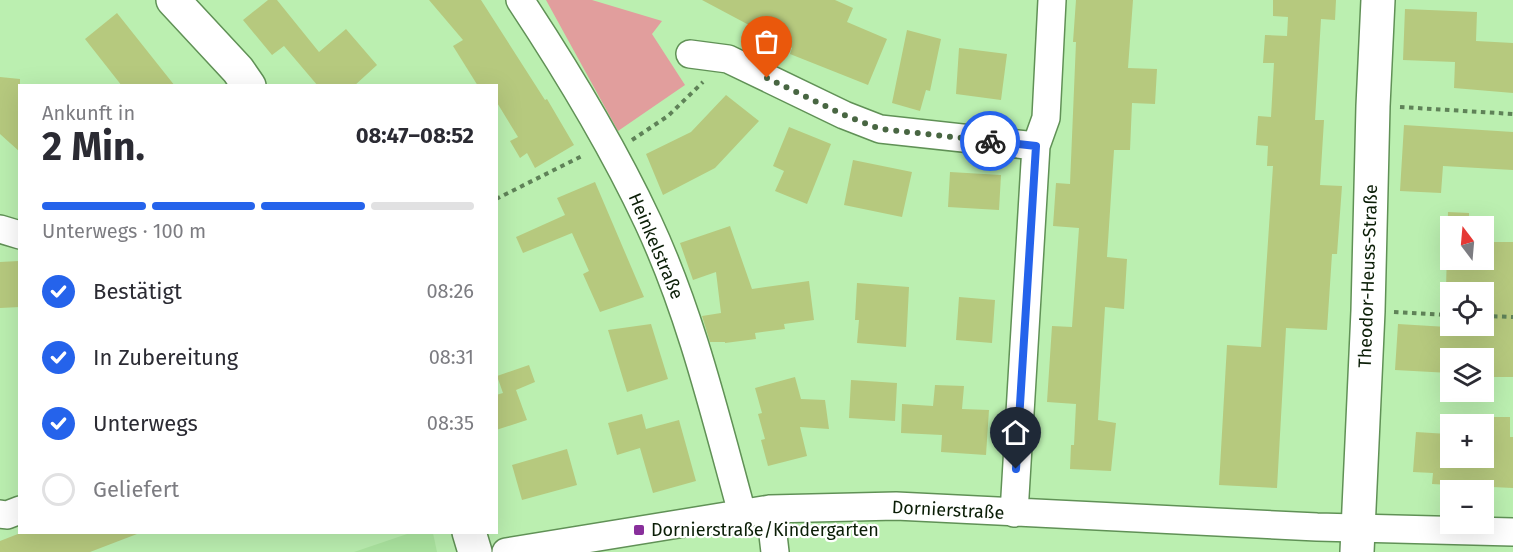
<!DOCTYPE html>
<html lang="de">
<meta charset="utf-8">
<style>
:root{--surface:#fff;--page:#f7f7f7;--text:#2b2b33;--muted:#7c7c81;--line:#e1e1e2;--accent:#2563eb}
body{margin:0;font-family:"Fira Sans",sans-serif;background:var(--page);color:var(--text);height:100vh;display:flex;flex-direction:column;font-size:22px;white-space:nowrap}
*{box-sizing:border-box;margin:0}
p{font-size:20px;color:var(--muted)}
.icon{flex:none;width:33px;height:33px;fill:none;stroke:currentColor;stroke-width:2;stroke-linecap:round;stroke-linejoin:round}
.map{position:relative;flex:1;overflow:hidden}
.panel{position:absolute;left:18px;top:84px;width:480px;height:450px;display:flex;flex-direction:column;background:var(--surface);border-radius:0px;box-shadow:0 6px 24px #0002}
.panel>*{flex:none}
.needle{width:39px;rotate:344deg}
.controls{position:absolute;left:1440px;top:216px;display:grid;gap:12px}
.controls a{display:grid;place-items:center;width:54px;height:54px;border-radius:0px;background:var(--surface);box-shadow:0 6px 24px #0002;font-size:30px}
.pin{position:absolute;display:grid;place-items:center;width:51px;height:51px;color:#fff;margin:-62px -26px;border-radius:50% 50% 50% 0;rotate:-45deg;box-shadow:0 0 6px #0007}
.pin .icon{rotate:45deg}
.courier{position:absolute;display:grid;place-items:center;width:60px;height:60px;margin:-30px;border:4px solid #2563eb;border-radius:50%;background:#fff;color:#222;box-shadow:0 2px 8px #0007}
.head em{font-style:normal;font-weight:700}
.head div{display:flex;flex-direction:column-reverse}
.head{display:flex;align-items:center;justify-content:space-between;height:102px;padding:0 24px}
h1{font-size:39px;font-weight:700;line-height:45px}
.bar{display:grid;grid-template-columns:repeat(4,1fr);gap:9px 6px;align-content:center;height:72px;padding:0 24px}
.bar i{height:8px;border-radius:4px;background:var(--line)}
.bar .active{background:var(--accent)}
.bar p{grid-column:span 4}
ol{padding:0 24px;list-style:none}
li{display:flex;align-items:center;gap:18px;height:66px}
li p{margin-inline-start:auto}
li .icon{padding:6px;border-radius:50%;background:var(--accent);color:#fff;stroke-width:4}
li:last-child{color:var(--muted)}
li i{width:33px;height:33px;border:3px solid var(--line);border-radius:50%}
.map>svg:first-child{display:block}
.built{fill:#ace5a0}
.green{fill:#e19e9d}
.building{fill:#b6c97e;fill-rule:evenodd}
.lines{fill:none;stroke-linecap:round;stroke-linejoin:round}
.street-casing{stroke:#609156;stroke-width:30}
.secondary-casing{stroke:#609156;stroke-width:36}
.path{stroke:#5f8258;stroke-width:4;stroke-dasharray:4.5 4.5;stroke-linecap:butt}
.street{stroke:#fff;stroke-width:27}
.secondary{stroke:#fff;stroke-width:33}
.done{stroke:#486642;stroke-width:6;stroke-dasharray:0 10.8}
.route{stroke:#2563eb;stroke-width:8}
.poi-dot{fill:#882f9b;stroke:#fff;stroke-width:2}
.labels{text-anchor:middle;stroke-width:4.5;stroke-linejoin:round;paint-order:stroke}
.street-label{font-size:18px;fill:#0a1d06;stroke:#fff}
.poi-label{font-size:18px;fill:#0a1d06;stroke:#fff;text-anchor:start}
</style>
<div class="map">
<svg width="1513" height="552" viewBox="0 0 1513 552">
<rect width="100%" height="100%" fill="#bbefb0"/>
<path class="built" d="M413,532L433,533L437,552H354Z"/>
<path class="green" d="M546,0H592L662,21L652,34L685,85L618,131Z"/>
<path class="building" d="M268,0H277L319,52L346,29L377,65L354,86H318L284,46L272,55L243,20Z
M429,0H481L545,100L547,99L574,145L535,168L527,153L520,158L510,141L518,137L496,101V86H478L453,46L463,40Z
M702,0H835L853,8L847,22L887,39L868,85L790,54L792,48Z
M1076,0H1133L1128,68L1157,69L1155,104L1132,103L1130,150H1114L1107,257L1127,259L1124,309L1105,307L1098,420L1116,423L1111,471L1070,469L1071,445H1074L1076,404L1047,402L1052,326L1072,327L1079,228L1053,226L1056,183L1070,184L1076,42H1073Z
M1273,0H1336L1335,20L1321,19L1315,120H1324L1320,185L1342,186L1337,254H1332L1327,330L1286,328L1277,488L1219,485L1227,345L1261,347L1273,166H1267L1268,146L1256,145L1258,116L1271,117L1274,63H1263L1265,35L1287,36L1288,17L1273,16Z
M1405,9L1477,12L1476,41L1513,43V93L1454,88L1455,62L1403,60Z
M117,13L175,86H122L85,39Z
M907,30L941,39L930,91L926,90L920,111L892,103Z
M959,48L1007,54L1001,100L956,94Z
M0,77L20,79V152L0,134Z
M726,95L759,121L715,168L663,195L646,154L691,132Z
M1404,125L1513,132V170L1443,166L1441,193L1400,191Z
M789,127L831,144L807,204L775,191L784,171L773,166Z
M853,160L912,172L902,217L844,205Z
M950,172L1001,175L999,210L948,207Z
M595,182L644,297L600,312L583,274L589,271L572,233L523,253L516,237L565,215L557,198Z
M1448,212L1469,213V226H1450V260H1484V242H1513V377H1484V358H1450V373L1395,370L1398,324L1480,329V326H1484V292H1481V290L1446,289Z
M730,226L752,289L809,281L814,320L784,324L785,329L755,333L756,339L725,343V342H710L702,316L721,313L716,272L693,280L680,243Z
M19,261L20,307L0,308V262Z
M857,283L909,287L906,347L857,343L859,320H855Z
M959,297L995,300L992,343L956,340Z
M651,324L668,379L627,392L608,330Z
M529,365L535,382L516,390L527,420L496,430V395L503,393L497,376Z
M795,377L801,399L825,400L829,429L800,427L807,456L768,466L761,440L765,439L758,414L762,413L755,388Z
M851,380L897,383L895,421L849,418Z
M935,385L964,386L962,409L989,410L986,455L941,452L942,435L901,433L902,404L933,406Z
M642,414L646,429L679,420L696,481L653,493L640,448L617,455L608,423Z
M1489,417H1510V437H1513V488L1432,484L1433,473L1413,472L1416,432L1448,434L1449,421L1489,423ZM1450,424H1484V458H1450Z
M567,449L577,485L522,500L512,465Z
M23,532H136L137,534L90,552H0V541Z"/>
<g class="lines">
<defs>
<path id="street" d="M520,0C567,71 612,145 648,222C691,314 715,415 742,513
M690,54L728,59L844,115L880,129L1036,146
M0,229L20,235
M770,509L775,552
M1014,513L1036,146L1046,118L1052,0
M0,514L7,515L20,510
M506,552L770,509L896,506L1317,527L1513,532"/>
<path id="secondary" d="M173,0L238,70L249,86
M469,532L475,552
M1357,552L1368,311L1373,106L1378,0"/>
</defs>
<use href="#street" class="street-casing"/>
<use href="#secondary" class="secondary-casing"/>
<path class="path" d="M1400,107L1513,114
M632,140L668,116L703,82
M496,199L584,155
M1394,312L1450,315
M1484,316L1513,317"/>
<use href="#street" class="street"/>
<use href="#secondary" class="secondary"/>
</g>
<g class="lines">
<path class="done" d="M767,78L844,115L880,129L990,141"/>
<path class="route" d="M990,141L1036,146L1016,469"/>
</g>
<rect class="poi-dot" x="633" y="524" width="12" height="12" rx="3"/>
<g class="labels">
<g class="street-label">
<text transform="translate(656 246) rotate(67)" y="6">Heinkelstraße</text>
<text transform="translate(1368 276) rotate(-88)" y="6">Theodor-Heuss-Straße</text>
<text transform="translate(948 510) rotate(3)" y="6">Dornierstraße</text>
</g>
<g class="poi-label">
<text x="651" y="536">Dornierstraße/Kindergarten</text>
</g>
</g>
</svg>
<div class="controls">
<a><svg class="needle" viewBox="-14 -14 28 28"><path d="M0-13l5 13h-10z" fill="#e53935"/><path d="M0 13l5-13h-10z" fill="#7c7c81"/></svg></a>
<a><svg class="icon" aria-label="locate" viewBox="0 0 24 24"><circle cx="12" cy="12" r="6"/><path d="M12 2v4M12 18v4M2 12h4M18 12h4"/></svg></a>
<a><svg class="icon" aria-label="layers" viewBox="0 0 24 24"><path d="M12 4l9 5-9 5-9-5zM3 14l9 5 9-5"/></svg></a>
<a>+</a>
<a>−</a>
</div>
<div class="pin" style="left:767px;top:78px;background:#ea580c"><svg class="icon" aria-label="bag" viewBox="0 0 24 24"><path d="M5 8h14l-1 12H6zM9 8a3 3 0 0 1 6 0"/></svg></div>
<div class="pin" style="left:1016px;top:469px;background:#1f2937"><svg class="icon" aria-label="home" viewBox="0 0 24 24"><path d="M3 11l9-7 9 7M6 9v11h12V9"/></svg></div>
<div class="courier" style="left:990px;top:141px"><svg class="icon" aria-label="bike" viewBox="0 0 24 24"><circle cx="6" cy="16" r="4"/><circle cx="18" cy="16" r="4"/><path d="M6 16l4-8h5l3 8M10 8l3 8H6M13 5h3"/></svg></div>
<section class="panel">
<div class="head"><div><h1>2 Min.</h1><p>Ankunft in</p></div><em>08:47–08:52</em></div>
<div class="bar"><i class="active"></i><i class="active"></i><i class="active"></i><i></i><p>Unterwegs · 100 m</p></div>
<ol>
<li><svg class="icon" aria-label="check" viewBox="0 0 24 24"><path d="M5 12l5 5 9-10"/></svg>Bestätigt<p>08:26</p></li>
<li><svg class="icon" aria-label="check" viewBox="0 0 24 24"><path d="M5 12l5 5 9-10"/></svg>In Zubereitung<p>08:31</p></li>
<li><svg class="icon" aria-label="check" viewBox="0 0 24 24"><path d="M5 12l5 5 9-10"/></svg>Unterwegs<p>08:35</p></li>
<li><i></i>Geliefert</li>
</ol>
</section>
</div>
